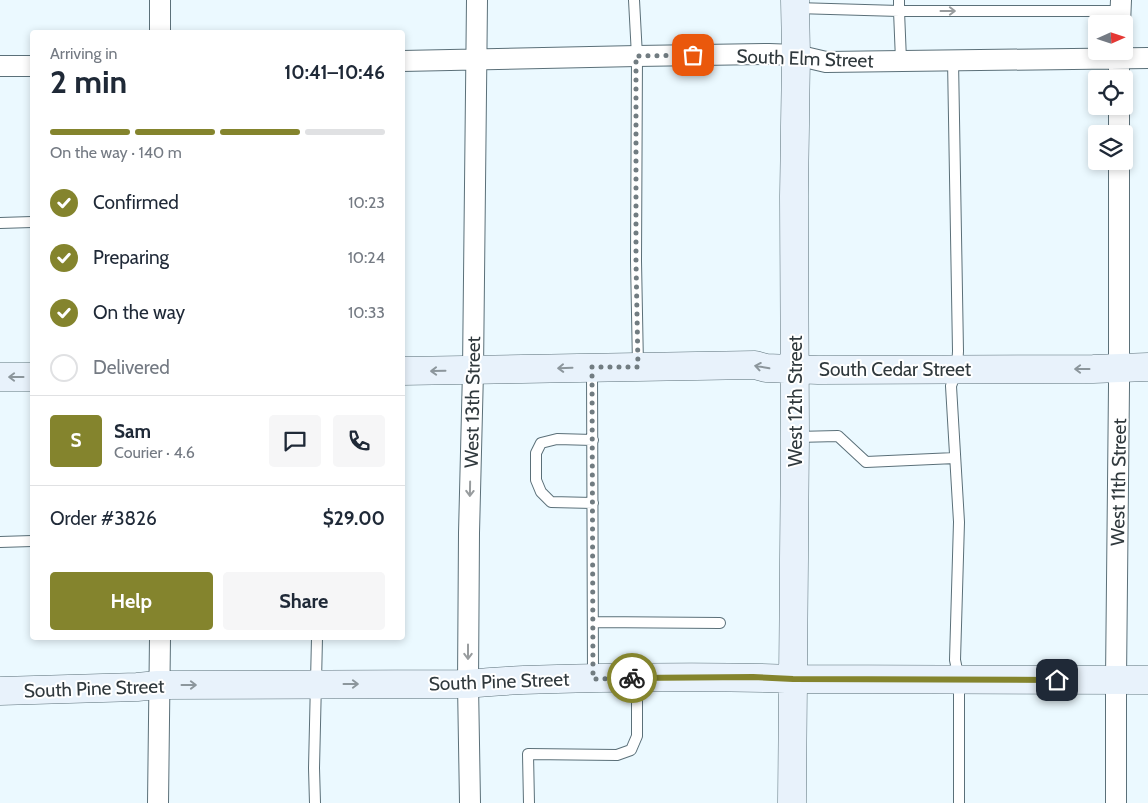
<!DOCTYPE html>
<meta charset="utf-8">
<style>
:root{--surface:#fff;--page:#f6f6f7;--text:#1f2937;--muted:#747a83;--line:#e0e1e3;--accent:#84842d}
body{margin:0;font-family:Cabin,sans-serif;background:var(--page);color:var(--text);height:100vh;display:flex;flex-direction:column;font-size:19px;white-space:nowrap}
*{box-sizing:border-box;margin:0}
p{font-size:16px;color:var(--muted)}
.icon{flex:none;width:28px;height:28px;fill:none;stroke:currentColor;stroke-width:2;stroke-linecap:round;stroke-linejoin:round}
.map{position:relative;flex:1;overflow:hidden}
.panel{position:absolute;left:30px;top:30px;width:375px;height:610px;display:flex;flex-direction:column;background:var(--surface);border-radius:5px;box-shadow:0 2px 8px #0003}
.panel>*{flex:none}
.needle{width:32px;rotate:87deg}
.fabs{position:absolute;left:1088px;top:15px;display:grid;gap:10px}
.fabs a{display:grid;place-items:center;width:45px;height:45px;border-radius:5px;background:var(--surface);box-shadow:0 2px 8px #0003;font-size:25px}
.pin{position:absolute;display:grid;place-items:center;width:42px;height:42px;color:#fff;margin:-21px;border-radius:10px;box-shadow:0 2px 8px #0006}
.courier{position:absolute;display:grid;place-items:center;width:50px;height:50px;margin:-25px;border:4px solid #84842d;border-radius:50%;background:#fff;color:#222;box-shadow:0 1px 6px #0007}
.head em{font-style:normal;font-weight:800}
.head div{display:flex;flex-direction:column-reverse}
.head{display:flex;align-items:center;justify-content:space-between;height:85px;padding:0 20px}
h1{font-size:32px;font-weight:800;line-height:38px}
.bar{display:grid;grid-template-columns:repeat(4,1fr);gap:8px 5px;align-content:center;height:60px;padding:0 20px}
.bar i{height:6px;border-radius:4px;background:var(--line)}
.bar .selected{background:var(--accent)}
.bar p{grid-column:span 4}
.line{display:flex;align-items:center;gap:12px;padding:0 20px;border-top:1px solid var(--line)}
.line div{flex:1}
.round{display:grid;place-items:center;flex:none;width:52px;height:52px;border-radius:5px;background:var(--page)}
ol{padding:0 20px;list-style:none}
li{display:flex;align-items:center;gap:15px;height:55px}
li p{margin-inline-start:auto}
li .icon{padding:5px;border-radius:50%;background:var(--accent);color:#fff;stroke-width:4}
li:last-child{color:var(--muted)}
li i{width:28px;height:28px;border:2px solid var(--line);border-radius:50%}
.cta{display:flex;gap:10px;margin-top:auto;padding:10px 20px}
.cta a{flex:1;height:58px;border-radius:5px;background:var(--accent);color:#fff;font-size:20px;font-weight:800;line-height:58px;text-align:center}
.cta a+a{background:var(--page);color:var(--text)}
.map>svg:first-child{display:block}
.lines{fill:none;stroke-linecap:round;stroke-linejoin:round}
.lane-casing{stroke:#5b7079;stroke-width:12}
.street-casing{stroke:#5b7079;stroke-width:22}
.secondary-casing{stroke:#5b7079;stroke-width:29}
.lane{stroke:#fff;stroke-width:10}
.street{stroke:#fff;stroke-width:20}
.secondary{stroke:#e8f2fb;stroke-width:28}
.oneway{stroke:#989c9e}
.oneway2{stroke:#8c969c}
.done{stroke:#717c81;stroke-width:5;stroke-dasharray:0 9}
.route{stroke:#84842d;stroke-width:6}
.labels{text-anchor:middle;stroke-width:4;stroke-linejoin:round;paint-order:stroke}
.street-label{font-size:19px;fill:#30393d;stroke:#fff}
</style>
<div class="map">
<svg width="1148" height="803" viewBox="0 0 1148 803">
<rect width="100%" height="100%" fill="#ebf9ff"/>
<g class="lines">
<defs>
<path id="lane" d="M634,0L637,56L636,261L638,366
M899,0V11H1121
M796,8L899,11L901,60
M953,60L958,351L957,369L951,386L959,522L955,660L959,679V803
M0,223L32,222
M592,368L593,678
M796,437L838,436L866,462L955,458
M593,440L557,439L541,443L536,453V480L541,492L551,502L593,503
M0,542L32,541
M593,622L720,623
M315,803L314,768L317,638
M529,803L528,754L617,755L631,750L637,736V679"/>
<path id="street" d="M1120,24L1121,0
M160,32V0
M402,61L637,56L769,54L796,55L826,62L1148,58
M0,66H32
M1119,79V51
M1119,106V134
M158,803L160,638
M470,803L468,684L469,533L473,371L477,0
M1116,803V680L1119,386V161"/>
<path id="secondary" d="M402,371C520,369 637,367 755,365L766,368L818,370L1093,369L1148,367
M0,377H32
M0,691L137,687L158,685L468,684C511,679 555,679 598,678C663,677 728,676 793,679L1148,680
M792,803L795,437L794,196L796,55L795,0"/>
</defs>
<use href="#lane" class="lane-casing"/>
<use href="#street" class="street-casing"/>
<use href="#secondary" class="secondary-casing"/>
<use href="#lane" class="lane"/>
<use href="#street" class="street"/>
<use href="#secondary" class="secondary"/>
</g>
<defs><path id="oneway-shaft" d="M-6 0H5M1.5-3L5.5 0L1.5 3" fill="none" stroke-width="1.6" stroke-linecap="round" stroke-linejoin="round" transform="scale(1.25)"/></defs>
<g class="oneway">
<use href="#oneway-shaft" transform="translate(948 11)"/>
<use href="#oneway-shaft" transform="translate(470 489) rotate(91)"/>
<use href="#oneway-shaft" transform="translate(468 652) rotate(90)"/>
</g>
<g class="oneway2">
<use href="#oneway-shaft" transform="translate(762 367) rotate(-170)"/>
<use href="#oneway-shaft" transform="translate(565 368) rotate(178)"/>
<use href="#oneway-shaft" transform="translate(1082 369) rotate(180)"/>
<use href="#oneway-shaft" transform="translate(438 371) rotate(179)"/>
<use href="#oneway-shaft" transform="translate(16 377) rotate(180)"/>
<use href="#oneway-shaft" transform="translate(351 684)"/>
<use href="#oneway-shaft" transform="translate(189 685)"/>
</g>
<g class="lines">
<path class="done" d="M632,678L593,679L592,367H638L636,261V56L693,55"/>
<path class="route" d="M632,678L753,677L793,679L1057,680"/>
</g>
<g class="labels">
<g class="street-label">
<text transform="translate(805 58) rotate(2)" y="7">South Elm Street</text>
<text x="895" y="376">South Cedar Street</text>
<text transform="translate(795 401) rotate(-90)" y="7">West 12th Street</text>
<text transform="translate(472 402) rotate(-89)" y="7">West 13th Street</text>
<text transform="translate(1118 482) rotate(-89)" y="7">West 11th Street</text>
<text transform="translate(499 681) rotate(-2)" y="7">South Pine Street</text>
<text transform="translate(94 688) rotate(-2)" y="7">South Pine Street</text>
</g>
</g>
</svg>
<div class="fabs">
<a><svg class="needle" viewBox="-14 -14 28 28"><path d="M0-13l5 13h-10z" fill="#e53935"/><path d="M0 13l5-13h-10z" fill="#747a83"/></svg></a>
<a><svg class="icon" aria-label="locate" viewBox="0 0 24 24"><circle cx="12" cy="12" r="6"/><path d="M12 2v4M12 18v4M2 12h4M18 12h4"/></svg></a>
<a><svg class="icon" aria-label="layers" viewBox="0 0 24 24"><path d="M12 4l9 5-9 5-9-5zM3 14l9 5 9-5"/></svg></a>
</div>
<div class="pin" style="left:693px;top:55px;background:#ea580c"><svg class="icon" aria-label="bag" viewBox="0 0 24 24"><path d="M5 8h14l-1 12H6zM9 8a3 3 0 0 1 6 0"/></svg></div>
<div class="pin" style="left:1057px;top:680px;background:#1f2937"><svg class="icon" aria-label="home" viewBox="0 0 24 24"><path d="M3 11l9-7 9 7M6 9v11h12V9"/></svg></div>
<div class="courier" style="left:632px;top:678px"><svg class="icon" aria-label="bike" viewBox="0 0 24 24"><circle cx="6" cy="16" r="4"/><circle cx="18" cy="16" r="4"/><path d="M6 16l4-8h5l3 8M10 8l3 8H6M13 5h3"/></svg></div>
<section class="panel">
<div class="head"><div><h1>2 min</h1><p>Arriving in</p></div><em>10:41–10:46</em></div>
<div class="bar"><i class="selected"></i><i class="selected"></i><i class="selected"></i><i></i><p>On the way · 140 m</p></div>
<ol>
<li><svg class="icon" aria-label="check" viewBox="0 0 24 24"><path d="M5 12l5 5 9-10"/></svg>Confirmed<p>10:23</p></li>
<li><svg class="icon" aria-label="check" viewBox="0 0 24 24"><path d="M5 12l5 5 9-10"/></svg>Preparing<p>10:24</p></li>
<li><svg class="icon" aria-label="check" viewBox="0 0 24 24"><path d="M5 12l5 5 9-10"/></svg>On the way<p>10:33</p></li>
<li><i></i>Delivered</li>
</ol>
<div class="line" style="height:90px"><b class="round" style="background:var(--accent);color:#fff">S</b><div><b>Sam</b><p>Courier · 4.6</p></div><a class="round"><svg class="icon" aria-label="chat" viewBox="0 0 24 24"><path d="M4 5h16v11H9l-5 4z"/></svg></a><a class="round"><svg class="icon" aria-label="phone" viewBox="0 0 24 24"><path d="M5 4h4l2 5-3 2q2 4 5 5l2-3 5 2v4C11 20 4 13 5 4z"/></svg></a></div>
<div class="line" style="height:65px"><div>Order #3826</div><b>$29.00</b></div>
<div class="cta"><a>Help</a><a>Share</a></div>
</section>
</div>
